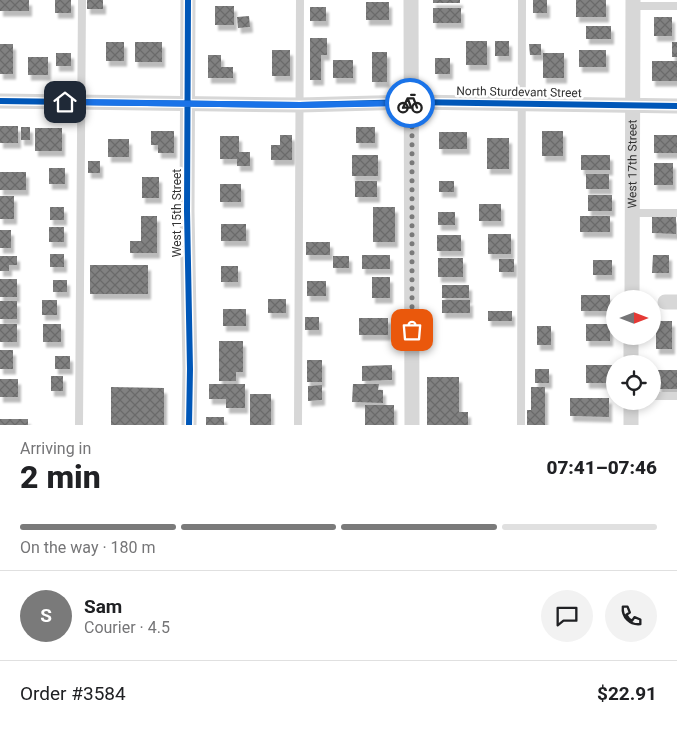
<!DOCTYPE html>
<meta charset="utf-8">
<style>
:root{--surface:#fff;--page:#f2f2f2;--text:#202124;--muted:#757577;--line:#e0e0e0;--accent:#7a7a7a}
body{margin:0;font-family:Roboto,sans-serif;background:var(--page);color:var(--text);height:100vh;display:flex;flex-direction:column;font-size:19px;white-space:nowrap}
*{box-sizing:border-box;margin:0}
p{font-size:16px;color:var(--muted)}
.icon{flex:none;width:28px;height:28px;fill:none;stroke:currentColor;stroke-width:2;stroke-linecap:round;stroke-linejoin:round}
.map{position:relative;height:425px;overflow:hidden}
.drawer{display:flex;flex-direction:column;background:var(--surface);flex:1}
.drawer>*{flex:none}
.needle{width:32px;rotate:90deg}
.buttons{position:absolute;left:606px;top:290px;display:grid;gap:10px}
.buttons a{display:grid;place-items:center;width:55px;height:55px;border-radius:50%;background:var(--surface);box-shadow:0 2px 8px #0003;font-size:25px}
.pin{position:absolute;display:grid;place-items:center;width:42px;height:42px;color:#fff;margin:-21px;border-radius:10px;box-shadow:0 2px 8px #0006}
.courier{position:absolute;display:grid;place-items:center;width:50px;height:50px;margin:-25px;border:4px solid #1a73e8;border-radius:50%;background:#fff;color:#222;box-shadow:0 1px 6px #0007}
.summary em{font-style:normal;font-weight:800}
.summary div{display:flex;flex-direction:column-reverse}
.summary{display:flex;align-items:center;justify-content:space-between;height:85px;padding:0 20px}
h1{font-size:32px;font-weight:800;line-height:38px}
.bar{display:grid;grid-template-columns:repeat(4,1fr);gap:8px 5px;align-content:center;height:60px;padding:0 20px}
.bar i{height:6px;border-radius:4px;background:var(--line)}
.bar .selected{background:var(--accent)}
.bar p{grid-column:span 4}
.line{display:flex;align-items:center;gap:12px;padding:0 20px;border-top:1px solid var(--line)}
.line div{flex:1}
.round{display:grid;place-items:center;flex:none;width:52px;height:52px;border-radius:26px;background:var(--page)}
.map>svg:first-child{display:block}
.building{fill:url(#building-cross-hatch);filter:url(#shadow)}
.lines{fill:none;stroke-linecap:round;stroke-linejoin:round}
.lane{stroke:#d7d7d7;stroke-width:8}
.street{stroke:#d7d7d7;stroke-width:15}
.cycleway-casing{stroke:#fff;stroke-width:9}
.cycleway{stroke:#0057b8;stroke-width:6}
.done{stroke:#7a7a7a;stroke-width:5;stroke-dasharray:0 9}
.route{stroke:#1a73e8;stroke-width:6}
.labels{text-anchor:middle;stroke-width:5;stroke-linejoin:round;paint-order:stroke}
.street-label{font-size:12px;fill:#333;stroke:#fff}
</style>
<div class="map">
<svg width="677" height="425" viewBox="0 0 677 425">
<defs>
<pattern id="building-cross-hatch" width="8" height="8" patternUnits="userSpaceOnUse" patternTransform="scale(1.25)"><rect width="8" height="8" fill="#818181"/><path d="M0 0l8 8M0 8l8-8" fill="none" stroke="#6a6a6a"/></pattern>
<filter id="shadow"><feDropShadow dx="3" dy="5.5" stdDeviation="1" flood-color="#0004"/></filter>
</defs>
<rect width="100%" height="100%" fill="#fff"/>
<path class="building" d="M0,0H29V11H0Z
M55,0H71V13H55Z
M87,0H103V9H87Z
M433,0H460V3H433Z
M533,0H547V13H533Z
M576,0H606V17H576Z
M366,2H389V20H366Z
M215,6H234V25H215Z
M310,7H326V21H310Z
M433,8H461V23H433Z
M249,16L250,27L238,28L237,17Z
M654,17H672V36H654Z
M586,26H611V39H586Z
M310,38H327V55H321V80H310Z
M466,41H487V65H466Z
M495,41H509V56H495Z
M106,42H124V61H106Z
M135,42H162V62H135Z
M672,42H677V57H672Z
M0,44H13V74H0Z
M529,44H541V55H530Z
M272,50H290V76H272Z
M579,50H606V67H579Z
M372,52H387V82H372Z
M56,53H71V66H56Z
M543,53H564V78H543Z
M208,55H221V67H233V78H208Z
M28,57H48V75H28Z
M435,58H450V74H435Z
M333,60H353V78H333Z
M652,61H677V81H652Z
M0,126H18V143H0Z
M21,127H30V140H21Z
M356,127H375V143H356Z
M35,128H62V151H35Z
M151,131H174V153H158V145H151Z
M542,131H563V156H542Z
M439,132H467V149H439Z
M280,135H292V160H271V145H280Z
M654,135H677V153H654Z
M220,136H239V152H250V166H237V159H220Z
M487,138H509V169H487Z
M108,139H129V157H108Z
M352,155H378V176H352Z
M581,155H610V170H581Z
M88,161H100V173H88Z
M654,163H673V185H654Z
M49,168H65V184H49Z
M0,172H26V190H0Z
M586,174H609V189H586Z
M142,177H159V198H142Z
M355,181H377V197H355Z
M439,181H454V192H439Z
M220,184H241V202H220Z
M588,195H612V211H588Z
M0,196H14V219H0Z
M479,204H501V221H479Z
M50,207H64V220H50Z
M373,207H395V242H373Z
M438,212H455V225H438Z
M141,216H157V253H130V241H141Z
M580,216H610V232H580Z
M652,217H676V234L652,233Z
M221,224H246V241H221Z
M49,227H64V242H49Z
M0,230H11V248H0Z
M488,234H511V254H488Z
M437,235H461V251H437Z
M306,242H330V255H306Z
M50,254H64V267H50Z
M362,255H390V269H362Z
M653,255H669V273H652Z
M0,256H17V265H9V271H0Z
M333,256H349V268H333Z
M438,258H463V277H438Z
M499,259H514V272H499Z
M593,260H612V275H593Z
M90,265H148V294H90Z
M221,266H238V282H221Z
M372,277H390V298H372Z
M0,279H17V297H0Z
M53,280H67V292H53Z
M307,281H326V296H307Z
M442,285H469V298H442Z
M581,295H610V311H581Z
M268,299H286V313H268Z
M42,300H57V315H42Z
M442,300H470V313H442Z
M0,301H17V319H0Z
M223,309H246V326H223Z
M488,311H512V321H488Z
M305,317H319V330H305Z
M359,318H388V335H359Z
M656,321H672V349H656Z
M0,324H17V342H0Z
M43,324H61V342H43Z
M586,324H610V341H586Z
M537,326H551V345H537Z
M219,341H243V372H236V381H219Z
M0,350H13V369H0Z
M55,356H70V369H55Z
M307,360H322V382H307Z
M392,365V380L362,381V366Z
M586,365H612V383H586Z
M535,369H549V383H535Z
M658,370H677V389H658Z
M51,376H63V391H51Z
M427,377H459V412H468V425H427Z
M0,379H18V397H0Z
M209,384H245V408H226V399H209Z
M353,384H379L378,390H383V403L352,402Z
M322,385V400L308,401V386Z
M111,387L164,388V425H111Z
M531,387H545V425H527V410H531Z
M250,394H271V425H250Z
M570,398H609V417L570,416Z
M365,405H394V425H365Z
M206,417H224V425H206Z
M0,419H28V425H0Z"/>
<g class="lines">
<path class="lane" d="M633,6H677
M632,213H677
M652,396H677
M79,425L82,0
M298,425L300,0
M521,425L522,0"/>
<g class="street">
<path d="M188,0L187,211L190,369L189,425"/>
<path d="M411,0L412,425"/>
<path d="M0,101L300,105L412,102L677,106"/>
<path id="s1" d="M632,299L633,0"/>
<path d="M665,302H677"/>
<path d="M631,364V336"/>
<path d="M631,401V425"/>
</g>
<defs>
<path id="cycleway" d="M188,0L187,211L190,369L189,425
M0,101L300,105L412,102L677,106"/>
</defs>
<use href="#cycleway" class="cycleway-casing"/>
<use href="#cycleway" class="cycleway"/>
</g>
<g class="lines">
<path class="done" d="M410,103L412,102V330"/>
<path class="route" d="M65,102L300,105L410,103"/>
</g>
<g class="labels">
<g class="street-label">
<text transform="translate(519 92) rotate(1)" y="4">North Sturdevant Street</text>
<text dy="4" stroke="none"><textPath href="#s1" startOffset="135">West 17th Street</textPath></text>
<text transform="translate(177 213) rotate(-90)" y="4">West 15th Street</text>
</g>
</g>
</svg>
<div class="buttons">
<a><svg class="needle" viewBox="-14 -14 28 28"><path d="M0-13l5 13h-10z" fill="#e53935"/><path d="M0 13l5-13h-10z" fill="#757577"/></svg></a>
<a><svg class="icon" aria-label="locate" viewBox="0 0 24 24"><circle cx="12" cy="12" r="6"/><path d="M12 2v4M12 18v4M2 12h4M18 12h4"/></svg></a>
</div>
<div class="pin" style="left:412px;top:330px;background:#ea580c"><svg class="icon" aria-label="bag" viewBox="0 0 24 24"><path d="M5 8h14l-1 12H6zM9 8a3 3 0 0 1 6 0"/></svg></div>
<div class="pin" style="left:65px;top:102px;background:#1f2937"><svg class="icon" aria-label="home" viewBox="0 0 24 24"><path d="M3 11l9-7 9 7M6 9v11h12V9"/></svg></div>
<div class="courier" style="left:410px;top:103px"><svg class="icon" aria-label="bike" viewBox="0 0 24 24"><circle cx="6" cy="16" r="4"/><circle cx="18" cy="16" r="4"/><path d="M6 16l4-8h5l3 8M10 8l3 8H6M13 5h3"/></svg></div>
</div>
<section class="drawer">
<div class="summary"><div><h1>2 min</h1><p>Arriving in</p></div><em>07:41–07:46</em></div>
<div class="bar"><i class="selected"></i><i class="selected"></i><i class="selected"></i><i></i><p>On the way · 180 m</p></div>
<div class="line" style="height:90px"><b class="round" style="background:var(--accent);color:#fff">S</b><div><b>Sam</b><p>Courier · 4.5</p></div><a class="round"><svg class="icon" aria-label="chat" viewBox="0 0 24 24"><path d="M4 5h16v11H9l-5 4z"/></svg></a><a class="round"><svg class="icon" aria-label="phone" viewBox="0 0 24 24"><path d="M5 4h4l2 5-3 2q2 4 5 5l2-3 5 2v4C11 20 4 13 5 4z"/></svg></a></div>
<div class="line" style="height:65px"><div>Order #3584</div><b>$22.91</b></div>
</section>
